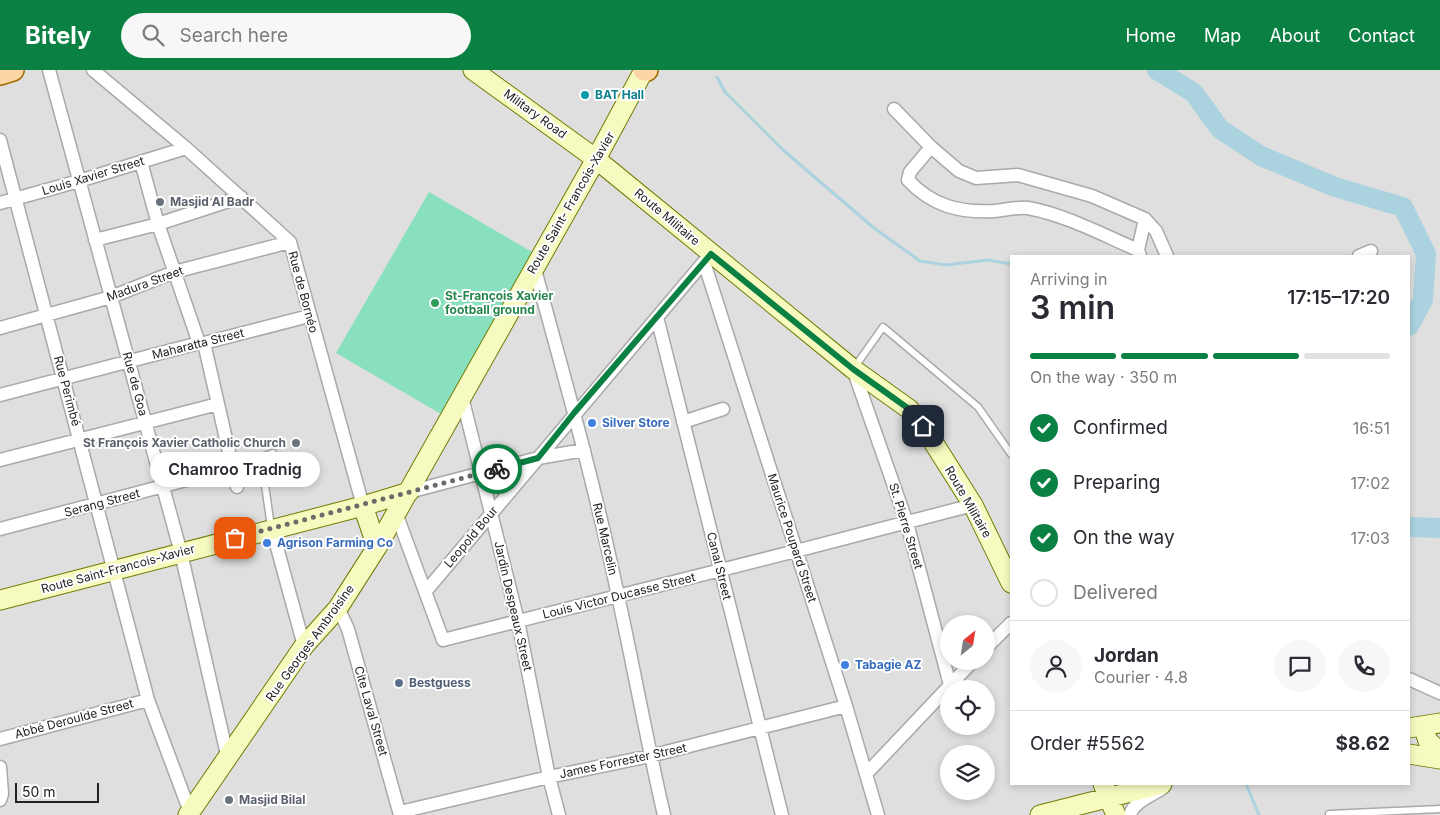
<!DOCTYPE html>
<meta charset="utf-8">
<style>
:root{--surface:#fff;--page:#f7f7f7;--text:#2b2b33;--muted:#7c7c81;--line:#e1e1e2;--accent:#0b8043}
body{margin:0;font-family:Inter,sans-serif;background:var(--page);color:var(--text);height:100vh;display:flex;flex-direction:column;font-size:19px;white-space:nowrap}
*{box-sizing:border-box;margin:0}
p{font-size:16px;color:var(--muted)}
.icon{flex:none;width:28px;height:28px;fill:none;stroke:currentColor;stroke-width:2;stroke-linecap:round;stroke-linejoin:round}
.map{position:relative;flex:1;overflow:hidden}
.panel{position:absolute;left:1010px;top:185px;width:400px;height:530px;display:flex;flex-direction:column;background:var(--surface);border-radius:0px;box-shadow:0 2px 8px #0003}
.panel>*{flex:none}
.needle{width:32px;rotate:30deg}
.buttons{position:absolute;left:940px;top:545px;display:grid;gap:10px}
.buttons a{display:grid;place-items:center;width:55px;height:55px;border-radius:50%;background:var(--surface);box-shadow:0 2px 8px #0003;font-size:25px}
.scale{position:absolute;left:15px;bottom:12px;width:84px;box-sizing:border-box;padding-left:5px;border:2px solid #222;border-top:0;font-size:14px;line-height:18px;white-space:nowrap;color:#222;-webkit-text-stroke:4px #fff;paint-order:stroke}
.pin{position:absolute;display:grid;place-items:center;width:42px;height:42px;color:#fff;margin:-21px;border-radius:10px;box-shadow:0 2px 8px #0006}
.courier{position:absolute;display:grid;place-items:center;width:50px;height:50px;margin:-25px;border:4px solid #0b8043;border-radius:50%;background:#fff;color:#222;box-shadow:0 1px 6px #0007}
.bubble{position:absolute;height:35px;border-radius:18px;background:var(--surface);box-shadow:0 2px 8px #0003;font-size:16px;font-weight:600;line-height:35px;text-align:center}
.overview em{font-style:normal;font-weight:600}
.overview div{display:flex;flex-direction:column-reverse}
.overview{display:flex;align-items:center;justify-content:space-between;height:85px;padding:0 20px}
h1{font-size:32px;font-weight:600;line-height:38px}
.bar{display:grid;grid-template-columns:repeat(4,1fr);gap:8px 5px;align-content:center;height:60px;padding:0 20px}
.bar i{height:6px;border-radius:4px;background:var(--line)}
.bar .selected{background:var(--accent)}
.bar p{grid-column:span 4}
.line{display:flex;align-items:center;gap:12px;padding:0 20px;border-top:1px solid var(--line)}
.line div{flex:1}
.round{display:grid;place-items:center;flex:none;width:52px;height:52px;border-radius:26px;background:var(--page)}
ol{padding:0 20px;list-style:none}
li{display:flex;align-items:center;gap:15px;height:55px}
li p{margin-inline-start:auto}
li .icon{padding:5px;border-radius:50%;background:var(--accent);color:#fff;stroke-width:4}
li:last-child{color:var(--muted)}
li i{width:28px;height:28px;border:2px solid var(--line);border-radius:50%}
header{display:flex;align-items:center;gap:30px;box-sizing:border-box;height:70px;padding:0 25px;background:var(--accent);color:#fff}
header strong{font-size:24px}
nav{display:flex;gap:28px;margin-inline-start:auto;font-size:18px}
.search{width:350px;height:45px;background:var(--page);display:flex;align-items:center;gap:12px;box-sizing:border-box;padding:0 18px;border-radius:28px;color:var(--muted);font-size:19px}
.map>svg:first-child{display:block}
.residential{fill:#e0dfdf;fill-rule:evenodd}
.pitch{fill:#88e0be}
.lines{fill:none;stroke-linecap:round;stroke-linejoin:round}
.stream{stroke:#aad3df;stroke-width:3}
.river{stroke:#aad3df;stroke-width:20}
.lane-casing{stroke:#a9a9a9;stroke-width:9}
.street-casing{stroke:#a9a9a9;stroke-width:15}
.secondary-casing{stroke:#707d05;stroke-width:21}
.primary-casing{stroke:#a06b00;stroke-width:24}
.lane{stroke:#fff;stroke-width:6}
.street{stroke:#fff;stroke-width:12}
.secondary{stroke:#f7fabf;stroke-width:19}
.primary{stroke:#fcd6a4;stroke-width:21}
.done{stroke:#6b6a68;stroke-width:5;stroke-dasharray:0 9}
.route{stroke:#0b8043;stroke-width:6}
.culture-dot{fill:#0f9aa8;stroke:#fff;stroke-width:2}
.worship-dot{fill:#6b7280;stroke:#fff;stroke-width:2}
.leisure-dot{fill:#2e9e5b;stroke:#fff;stroke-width:2}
.shop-dot{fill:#3f7fe0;stroke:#fff;stroke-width:2}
.service-dot{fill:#5c6f8a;stroke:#fff;stroke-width:2}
.labels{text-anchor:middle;stroke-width:4;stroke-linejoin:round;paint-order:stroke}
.culture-label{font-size:12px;font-weight:bold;fill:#0d838f;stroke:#fff;text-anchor:start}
.street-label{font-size:12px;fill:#222;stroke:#fff}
.worship-label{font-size:12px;font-weight:bold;fill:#5b616d;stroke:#fff;text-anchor:start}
.leisure-label{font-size:12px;font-weight:bold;fill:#27864d;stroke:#fff;text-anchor:start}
.shop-label{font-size:12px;font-weight:bold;fill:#366cbe;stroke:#fff;text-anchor:start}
.service-label{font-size:12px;font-weight:bold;fill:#4e5e75;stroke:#fff;text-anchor:start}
</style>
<header>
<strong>Bitely</strong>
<div class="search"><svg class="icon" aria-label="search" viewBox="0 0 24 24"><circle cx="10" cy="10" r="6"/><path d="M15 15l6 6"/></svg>Search here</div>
<nav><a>Home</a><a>Map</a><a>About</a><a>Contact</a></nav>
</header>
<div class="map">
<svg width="1440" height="745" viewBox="0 0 1440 745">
<rect width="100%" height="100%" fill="#f2efe9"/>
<path class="residential" d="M0,0H1440V745H0ZM1011,186H1409V714H1011ZM949,554H986V591H949ZM949,619H986V656H949ZM949,684H986V721H949Z"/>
<path class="pitch" d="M429,122L534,183L441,344L336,283Z"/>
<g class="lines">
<path class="stream" d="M717,7L725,22L783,80L874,158L920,191L946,195L988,190L1011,194
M1246,714L1259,745"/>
<path class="river" d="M1157,0L1194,23L1220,59L1261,86L1335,117L1403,137L1426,184L1423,230L1409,256
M1409,457L1440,458"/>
<defs>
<path id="lane" d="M854,298L883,257L978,337L1011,384
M271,457L261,387L273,383
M1329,744L1440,739"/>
<path id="street" d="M49,0L181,483L228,689
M93,0L186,78L290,172L363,436
M894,39L931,77L959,101L976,108L1018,105L1092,126L1145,149L1156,161L1167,186
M0,70L148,630L190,742
M931,77L910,102L908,110C932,136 960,143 994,141C1005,140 1017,137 1028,138C1066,145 1103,165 1138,180
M141,92L158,154L199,273
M0,133L79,111L186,78
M95,170L158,154L241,127
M1140,186L1138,180L1145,149
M1359,186L1371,181
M704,192L846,636L878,745
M534,196C564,306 595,415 618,526C634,599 647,672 664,745
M657,247L782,745
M0,258L111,227L174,202L290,172
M204,273L237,417
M853,299L907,453L950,615
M0,325L199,273H204L309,246
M462,327L518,551L549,707L559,745
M683,352L723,339
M0,390L218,334
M409,422L538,388L584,380
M396,443L443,570L796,481L973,435
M0,459L232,398
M272,459L304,576
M426,521L708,187
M338,538L348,559L400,745
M986,578L1011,553
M1409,609L1440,623
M0,669L148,630
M0,697L2,724L0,730
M867,703L973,591
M400,742L549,707L650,686L846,636
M1130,745C1133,732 1152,725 1163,718"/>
<path id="secondary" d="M473,0L596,89L853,299L909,339L923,356L973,435L1011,513
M363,436L377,477
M0,530L363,436L409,422
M1423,656L1428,671L1440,682
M1409,658L1440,653
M1409,684L1440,689
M1103,714L1116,745
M188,745L304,576L338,538L377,477L596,89L644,0
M1040,745L1162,714"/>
<path id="primary" d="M644,0H647
M0,4L13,0"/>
</defs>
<use href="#lane" class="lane-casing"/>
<use href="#street" class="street-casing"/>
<use href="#secondary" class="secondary-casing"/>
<use href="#primary" class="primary-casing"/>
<use href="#lane" class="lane"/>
<use href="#street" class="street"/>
<use href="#secondary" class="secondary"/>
<use href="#primary" class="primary"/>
</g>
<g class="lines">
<path class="done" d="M235,468L497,399"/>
<path class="route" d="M497,399L538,388L574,343L711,184L853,299L909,339L923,356"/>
</g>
<circle class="culture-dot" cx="585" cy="25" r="5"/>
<g class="worship-dot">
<circle cx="160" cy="132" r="5"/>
<circle cx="296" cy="373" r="5"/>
<circle cx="229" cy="730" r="5"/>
</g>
<circle class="leisure-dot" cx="435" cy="233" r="5"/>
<g class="shop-dot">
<circle cx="592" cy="353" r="5"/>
<circle cx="267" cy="473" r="5"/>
<circle cx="845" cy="595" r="5"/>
</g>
<circle class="service-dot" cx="399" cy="613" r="5"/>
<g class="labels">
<g class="culture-label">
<text x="595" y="29">BAT Hall</text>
</g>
<g class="street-label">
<text transform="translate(535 44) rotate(36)" y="4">Military Road</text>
<text transform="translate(93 106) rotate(-17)" y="4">Louis Xavier Street</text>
<text transform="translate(571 133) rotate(-60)" y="4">Route Saint- Francois-Xavier</text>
<text transform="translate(667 147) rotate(40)" y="4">Route Militaire</text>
<text transform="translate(145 214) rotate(-20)" y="4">Madura Street</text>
<text transform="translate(303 222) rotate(75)" y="4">Rue de Bornéo</text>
<text transform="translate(198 274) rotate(-14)" y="4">Maharatta Street</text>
<text transform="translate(135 314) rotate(75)" y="4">Rue de Goa</text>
<text transform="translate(67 321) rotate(75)" y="4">Rue Perimbé</text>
<text transform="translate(968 432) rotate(60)" y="4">Route Militaire</text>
<text transform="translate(102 433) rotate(-15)" y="4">Serang Street</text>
<text transform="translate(906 456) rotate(73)" y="4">St. Pierre Street</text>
<text transform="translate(471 467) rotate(-50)" y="4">Leopold Bour</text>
<text transform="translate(792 468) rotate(72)" y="4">Maurice Poupard Street</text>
<text transform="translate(605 469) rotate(77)" y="4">Rue Marcelin</text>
<text transform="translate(719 496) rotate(76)" y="4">Canal Street</text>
<text transform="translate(118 499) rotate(-15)" y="4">Route Saint-Francois-Xavier</text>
<text transform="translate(619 526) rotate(-14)" y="4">Louis Victor Ducasse Street</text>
<text transform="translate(513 536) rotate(77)" y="4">Jardin Despeaux Street</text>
<text transform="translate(310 573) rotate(-54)" y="4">Rue Georges Ambroisine</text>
<text transform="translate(371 641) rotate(74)" y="4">Cite Laval Street</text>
<text transform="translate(74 649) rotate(-15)" y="4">Abbé Deroulde Street</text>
<text transform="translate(623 691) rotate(-12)" y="4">James Forrester Street</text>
</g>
<g class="worship-label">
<text x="170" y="136">Masjid Al Badr</text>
<text x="286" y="377" text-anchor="end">St François Xavier Catholic Church</text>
<text x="239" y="734">Masjid Bilal</text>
</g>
<g class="leisure-label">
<text x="445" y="230">St-François Xavier<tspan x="445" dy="14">football ground</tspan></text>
</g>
<g class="shop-label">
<text x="602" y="357">Silver Store</text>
<text x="277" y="477">Agrison Farming Co</text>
<text x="855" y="599">Tabagie AZ</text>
</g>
<g class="service-label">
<text x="409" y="617">Bestguess</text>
</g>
</g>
</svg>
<div class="buttons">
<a><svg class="needle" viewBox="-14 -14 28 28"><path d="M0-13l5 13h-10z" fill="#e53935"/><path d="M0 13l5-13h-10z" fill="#7c7c81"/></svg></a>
<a><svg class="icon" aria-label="locate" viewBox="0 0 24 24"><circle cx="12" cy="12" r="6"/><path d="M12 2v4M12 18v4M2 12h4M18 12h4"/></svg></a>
<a><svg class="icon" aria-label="layers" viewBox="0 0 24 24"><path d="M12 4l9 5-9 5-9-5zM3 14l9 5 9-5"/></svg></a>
</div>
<div class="scale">50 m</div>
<div class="pin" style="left:235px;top:468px;background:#ea580c"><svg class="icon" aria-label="bag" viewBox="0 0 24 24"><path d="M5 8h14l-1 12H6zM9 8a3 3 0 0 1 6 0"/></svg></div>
<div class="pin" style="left:923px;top:356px;background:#1f2937"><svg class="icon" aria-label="home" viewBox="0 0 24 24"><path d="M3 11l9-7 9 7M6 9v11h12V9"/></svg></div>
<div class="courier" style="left:497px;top:399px"><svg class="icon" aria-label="bike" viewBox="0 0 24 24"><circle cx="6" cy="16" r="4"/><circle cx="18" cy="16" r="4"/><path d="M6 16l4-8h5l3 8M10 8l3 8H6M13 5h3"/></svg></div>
<div class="bubble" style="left:150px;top:382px;width:170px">Chamroo Tradnig</div>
<section class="panel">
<div class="overview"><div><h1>3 min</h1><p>Arriving in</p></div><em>17:15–17:20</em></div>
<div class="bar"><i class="selected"></i><i class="selected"></i><i class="selected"></i><i></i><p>On the way · 350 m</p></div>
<ol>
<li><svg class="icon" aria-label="check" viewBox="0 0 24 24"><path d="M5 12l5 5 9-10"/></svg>Confirmed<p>16:51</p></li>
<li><svg class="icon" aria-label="check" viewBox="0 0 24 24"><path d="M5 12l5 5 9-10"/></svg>Preparing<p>17:02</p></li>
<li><svg class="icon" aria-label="check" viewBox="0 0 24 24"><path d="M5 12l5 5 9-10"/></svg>On the way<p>17:03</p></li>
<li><i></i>Delivered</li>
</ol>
<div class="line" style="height:90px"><a class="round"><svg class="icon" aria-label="person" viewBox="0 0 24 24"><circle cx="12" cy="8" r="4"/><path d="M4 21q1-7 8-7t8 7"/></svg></a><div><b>Jordan</b><p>Courier · 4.8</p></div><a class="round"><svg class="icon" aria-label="chat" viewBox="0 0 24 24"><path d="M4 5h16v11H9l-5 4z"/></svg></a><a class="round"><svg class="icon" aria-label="phone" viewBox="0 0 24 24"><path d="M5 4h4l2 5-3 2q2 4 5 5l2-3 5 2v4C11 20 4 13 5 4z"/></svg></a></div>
<div class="line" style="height:65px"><div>Order #5562</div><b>$8.62</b></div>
</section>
</div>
